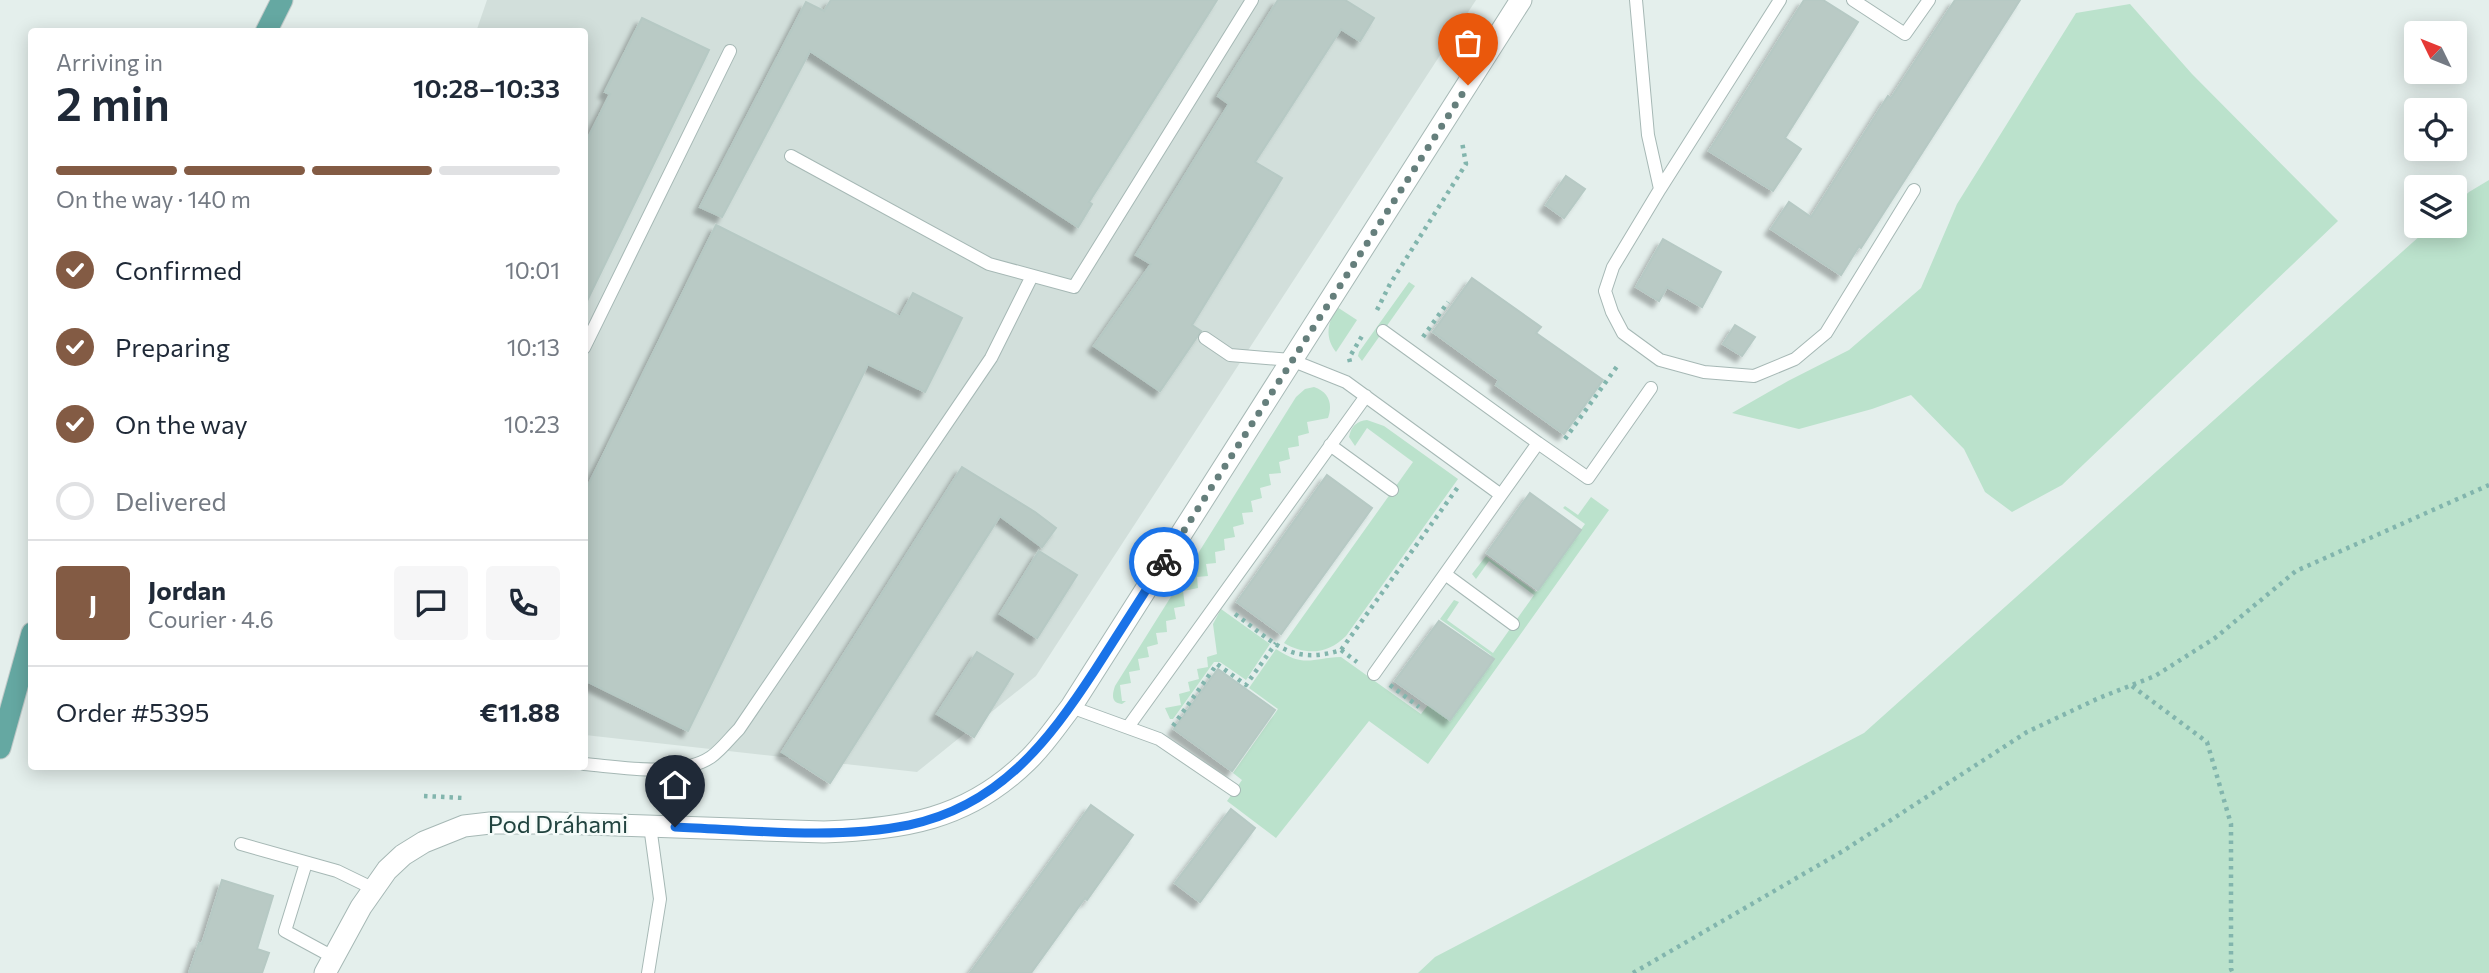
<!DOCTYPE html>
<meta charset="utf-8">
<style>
:root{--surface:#fff;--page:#f6f6f7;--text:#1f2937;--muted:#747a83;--line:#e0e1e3;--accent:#835b44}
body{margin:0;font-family:Commissioner,sans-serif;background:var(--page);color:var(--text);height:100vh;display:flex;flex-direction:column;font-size:26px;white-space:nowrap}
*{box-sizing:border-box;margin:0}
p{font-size:23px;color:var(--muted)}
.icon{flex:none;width:38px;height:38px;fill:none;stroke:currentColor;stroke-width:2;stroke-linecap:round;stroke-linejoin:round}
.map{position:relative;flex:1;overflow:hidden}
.drawer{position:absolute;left:28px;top:28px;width:560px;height:742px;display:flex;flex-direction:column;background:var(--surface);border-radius:7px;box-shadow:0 4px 18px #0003}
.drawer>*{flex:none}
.needle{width:46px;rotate:313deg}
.buttons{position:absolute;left:2404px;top:21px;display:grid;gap:14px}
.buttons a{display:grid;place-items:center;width:63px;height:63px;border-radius:7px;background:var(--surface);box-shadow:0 4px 18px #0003;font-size:35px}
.pin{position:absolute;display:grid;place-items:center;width:60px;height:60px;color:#fff;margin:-72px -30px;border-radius:50% 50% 50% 0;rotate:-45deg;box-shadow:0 0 7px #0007}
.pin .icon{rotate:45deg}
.courier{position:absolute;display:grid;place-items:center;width:70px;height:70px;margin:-35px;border:5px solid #1a73e8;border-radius:50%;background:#fff;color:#222;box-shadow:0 2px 9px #0007}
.head em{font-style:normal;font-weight:600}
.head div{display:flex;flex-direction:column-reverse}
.head{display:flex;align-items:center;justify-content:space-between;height:119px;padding:0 28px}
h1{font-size:46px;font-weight:600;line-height:52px}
.bar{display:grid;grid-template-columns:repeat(4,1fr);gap:10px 7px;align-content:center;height:84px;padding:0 28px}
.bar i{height:9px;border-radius:5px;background:var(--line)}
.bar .current{background:var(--accent)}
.bar p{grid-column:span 4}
.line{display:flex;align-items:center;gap:18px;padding:0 28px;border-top:2px solid var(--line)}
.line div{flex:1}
.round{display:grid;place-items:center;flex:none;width:74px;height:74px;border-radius:7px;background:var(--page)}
ol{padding:0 28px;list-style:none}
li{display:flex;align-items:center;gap:21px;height:77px}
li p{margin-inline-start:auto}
li .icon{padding:7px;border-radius:50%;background:var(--accent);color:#fff;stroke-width:4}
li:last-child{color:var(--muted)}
li i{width:38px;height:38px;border:4px solid var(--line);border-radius:50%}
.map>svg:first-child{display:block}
.built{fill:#d2dfdb}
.green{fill:#bbe2cc}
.building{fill:#b9cac5;stroke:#b6c9c4;stroke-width:2;filter:url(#shadow)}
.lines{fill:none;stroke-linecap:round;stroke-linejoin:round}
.lane-casing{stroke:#a6b8b5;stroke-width:14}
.street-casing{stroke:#a6b8b5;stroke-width:23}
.primary-casing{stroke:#c1cac9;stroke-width:23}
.path{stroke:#82b5ad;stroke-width:4.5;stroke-dasharray:3.5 5;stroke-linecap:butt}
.lane{stroke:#fff;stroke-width:12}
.street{stroke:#fff;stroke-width:21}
.primary{stroke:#65a8a2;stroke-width:21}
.done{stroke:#657f7c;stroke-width:7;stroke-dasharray:0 12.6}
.route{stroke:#1a73e8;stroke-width:9}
.labels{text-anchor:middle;stroke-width:5;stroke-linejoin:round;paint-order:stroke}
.street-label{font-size:24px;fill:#21433f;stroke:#f5fbf9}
</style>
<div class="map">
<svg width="2489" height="973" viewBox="0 0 2489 973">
<defs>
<filter id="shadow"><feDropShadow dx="-6" dy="6" stdDeviation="2" flood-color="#0004"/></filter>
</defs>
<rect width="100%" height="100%" fill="#e4efec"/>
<path class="built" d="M487,0H1476L1036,676L917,772L585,735L584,32H476Z"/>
<path class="green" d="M2130,4L2192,74L2338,221L2062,485L2012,512L1985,492L1964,449L1911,395L1872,409L1799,429L1732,413L1788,381L1849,350L1921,288L1957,204L2076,13Z
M2489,180V973H1418L1435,957L1864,733L2431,226H2455V204L2469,192Z
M1409,282L1415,286L1362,361L1358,356L1359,352Z
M1337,307L1357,320L1336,352C1324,337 1328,322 1337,307Z
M1314,387C1329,392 1333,404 1328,418L1307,422L1309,433L1298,436L1299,446L1288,448L1290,459L1279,462L1281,473L1269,474L1271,485L1260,488L1262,498L1251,501L1253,512L1242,513L1244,524L1233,527L1235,537L1224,539L1225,550L1215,552L1216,563L1206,564L1208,576L1197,577L1198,588L1183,591L1185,606L1174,608L1176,619L1166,621L1167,632L1156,633L1158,644L1147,647L1149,657L1138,659L1140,670L1129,672L1131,683L1120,685L1122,701H1126L1122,704C1111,703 1112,695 1115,686L1296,397L1305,389Z
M1367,420L1384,426L1458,479L1346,636C1328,654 1306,656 1284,643L1413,462L1367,428L1355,446L1349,437C1351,426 1357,421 1367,420Z
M1591,497L1609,510L1428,764L1369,721L1276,838L1227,801L1242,780L1233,773L1278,709L1249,688L1276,649C1304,668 1312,658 1341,657L1421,714L1428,705L1450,720L1493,660L1491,655L1440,619L1454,600L1459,602L1447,620L1493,653L1534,595L1489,561L1476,579L1472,574L1486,556L1536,592L1585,524L1563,508L1565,506L1578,515Z
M1221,609L1270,644L1246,680L1220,662H1214L1173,719H1170L1165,708L1181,705L1179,694L1190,691L1188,682L1199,679L1197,669L1208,667L1207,657L1217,654L1213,624Z"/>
<path class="building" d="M831,0H1217L1089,202L1092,204L1078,227L810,51L722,217L700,207L806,2L824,11Z
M1278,0H1345L1374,18L1360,41L1341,29L1255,162L1282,178L1192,325L1201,331L1160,391L1094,346L1151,264L1136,255L1229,104L1218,96Z
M1804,0H1823L1858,22L1785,138L1801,149L1773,191L1709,151Z
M1955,0H2020L1861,248L1859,246L1841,275L1771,229L1789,202L1811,217L1888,96L1891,98Z
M642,18L709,50L584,307V146L610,94L605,92Z
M1566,176L1585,189L1564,218L1546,205Z
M716,225L900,317L913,293L962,318L925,392L868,364L688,731L584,680V494Z
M1663,239L1721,272L1702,307L1667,287L1659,301L1636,287Z
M1472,278L1541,327L1536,333L1603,380L1564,434L1496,385L1499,380L1433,332Z
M1735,325L1755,337L1742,356L1723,344Z
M962,467L1035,512L1056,528L1042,547L1000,516L830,783L782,752Z
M1327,475L1372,508L1281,634L1237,602Z
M1530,493L1581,530L1538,590L1487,553Z
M1039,551L1077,575L1037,638L1000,614Z
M1439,621L1494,659L1450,720L1395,681Z
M977,652L1013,674L974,737L937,714Z
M1218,669L1275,710L1232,771L1174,729Z
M1091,805L1133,835L1087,900L1085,898L1031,973H970Z
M1231,809L1255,828L1200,902L1175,883Z
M222,880L273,896L257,949L269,953L262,973H189L199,943L202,944Z"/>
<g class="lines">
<defs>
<path id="lane" d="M1636,0L1648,135L1660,189L1780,0
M1853,0L1905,34L1929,0
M791,156L989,264L1074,287L1252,0
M1660,189L1613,267L1605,291L1612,312L1623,333L1660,360L1704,372L1754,376L1795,359L1826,333L1914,190
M1383,331L1538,443L1501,495
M1205,338L1230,355L1291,360L1346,382L1501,495L1374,674
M584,348L730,51
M1538,443L1588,478L1651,388
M1330,445L1392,490
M1445,574L1513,624
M1071,707L1159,739L1234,790
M1128,727L1366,396
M584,764C621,767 680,778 711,757C721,750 730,738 739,729L991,358L1032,276
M241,844L337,871L372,888
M306,863L285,931L333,957
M648,973L660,899L650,826"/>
<path id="street" d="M325,973L361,907L387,870L403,855L424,842L464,826L490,823H558L824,832C903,829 967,820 1027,761C1044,745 1057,725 1071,707L1521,0"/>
<path id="primary" d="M266,32L282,0
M0,748L32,633"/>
</defs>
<use href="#lane" class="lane-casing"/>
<use href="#street" class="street-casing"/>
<use href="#primary" class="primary-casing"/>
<path class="path" d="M1377,310L1390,284L1466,164L1462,142
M1423,337L1448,302
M1350,362L1349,358L1362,336
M1565,439L1618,365
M1235,614C1274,642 1290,666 1341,650L1458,487
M1341,650L1357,662
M1390,685L1419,707
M2132,686L2207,742L2231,824V969L2233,973
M1173,726L1217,664L1246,685L1276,643
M424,796L464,798
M1633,973L1843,851L2027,732L2099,698L2155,676L2215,638L2296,571L2489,485"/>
<use href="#lane" class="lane"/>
<use href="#street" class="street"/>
<use href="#primary" class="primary"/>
</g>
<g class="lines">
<path class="done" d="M1164,562L1468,85"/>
<path class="route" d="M675,827C750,830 835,840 909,825C999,806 1048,742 1095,670C1118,634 1141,598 1164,562"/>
</g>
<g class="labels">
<g class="street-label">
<text x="558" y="833">Pod Dráhami</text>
</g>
</g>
</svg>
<div class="buttons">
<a><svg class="needle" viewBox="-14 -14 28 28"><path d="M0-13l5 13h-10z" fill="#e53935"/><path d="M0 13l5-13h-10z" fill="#747a83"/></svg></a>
<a><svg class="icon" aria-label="locate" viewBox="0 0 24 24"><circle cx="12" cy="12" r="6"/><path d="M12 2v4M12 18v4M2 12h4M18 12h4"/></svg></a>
<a><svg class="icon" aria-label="layers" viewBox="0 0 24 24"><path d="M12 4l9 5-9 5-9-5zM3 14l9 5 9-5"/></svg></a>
</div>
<div class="pin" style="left:1468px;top:85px;background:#ea580c"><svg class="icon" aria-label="bag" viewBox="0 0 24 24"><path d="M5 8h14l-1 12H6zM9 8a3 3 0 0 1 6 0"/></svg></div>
<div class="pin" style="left:675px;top:827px;background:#1f2937"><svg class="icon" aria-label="home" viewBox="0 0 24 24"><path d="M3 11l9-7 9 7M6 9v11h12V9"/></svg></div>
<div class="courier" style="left:1164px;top:562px"><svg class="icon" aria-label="bike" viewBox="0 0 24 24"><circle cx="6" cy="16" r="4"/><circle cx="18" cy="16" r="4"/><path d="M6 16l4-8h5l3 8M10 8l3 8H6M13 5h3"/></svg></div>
<section class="drawer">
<div class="head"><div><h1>2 min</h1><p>Arriving in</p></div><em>10:28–10:33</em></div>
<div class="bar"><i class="current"></i><i class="current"></i><i class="current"></i><i></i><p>On the way · 140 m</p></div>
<ol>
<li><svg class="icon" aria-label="check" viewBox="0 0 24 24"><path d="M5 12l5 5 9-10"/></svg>Confirmed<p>10:01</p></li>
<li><svg class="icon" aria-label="check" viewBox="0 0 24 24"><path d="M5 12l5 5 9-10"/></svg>Preparing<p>10:13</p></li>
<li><svg class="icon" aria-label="check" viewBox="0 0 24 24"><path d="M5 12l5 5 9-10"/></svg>On the way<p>10:23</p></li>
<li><i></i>Delivered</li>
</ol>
<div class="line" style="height:126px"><b class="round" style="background:var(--accent);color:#fff">J</b><div><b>Jordan</b><p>Courier · 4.6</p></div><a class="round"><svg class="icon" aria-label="chat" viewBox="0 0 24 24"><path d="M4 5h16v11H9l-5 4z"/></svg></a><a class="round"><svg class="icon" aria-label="phone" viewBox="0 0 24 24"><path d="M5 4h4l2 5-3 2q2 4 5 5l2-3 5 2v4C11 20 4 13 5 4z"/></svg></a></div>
<div class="line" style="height:91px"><div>Order #5395</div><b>€11.88</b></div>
</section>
</div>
